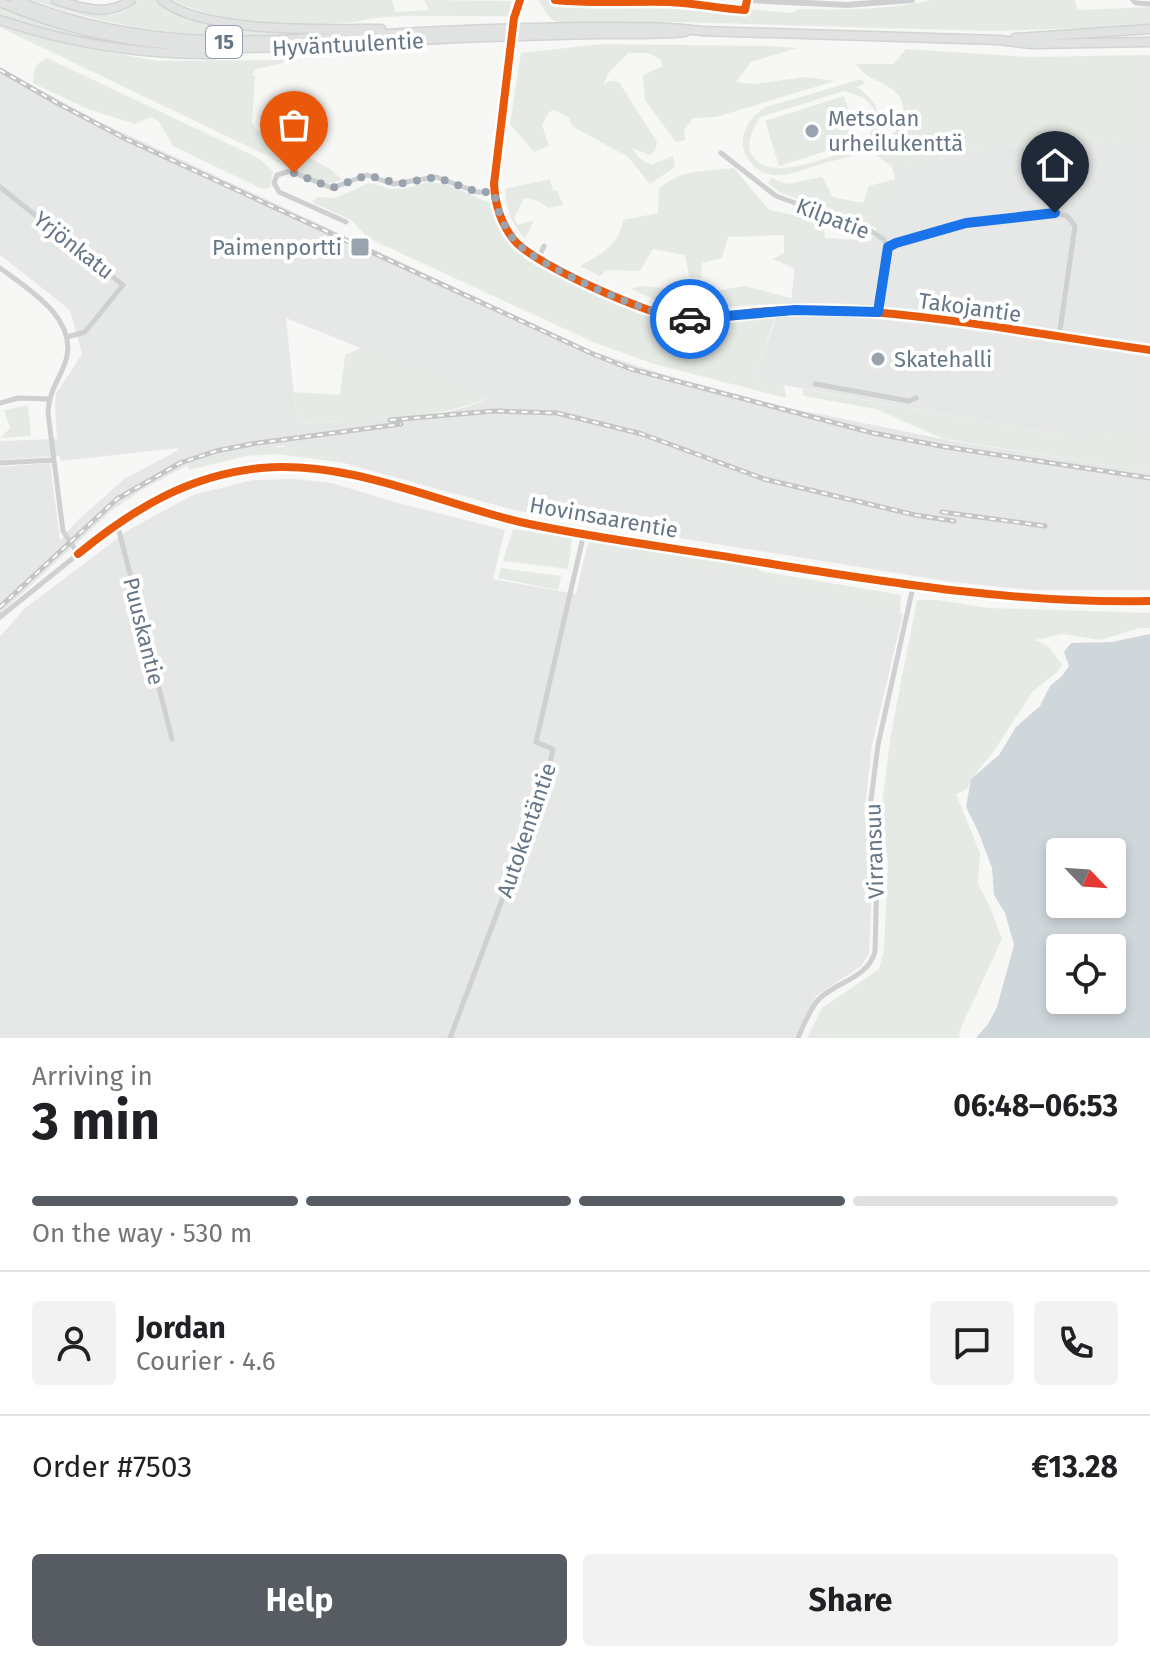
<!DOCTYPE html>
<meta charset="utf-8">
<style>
:root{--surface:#fff;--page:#f2f2f2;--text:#202124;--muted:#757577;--line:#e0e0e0;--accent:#565c62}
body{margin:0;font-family:"Fira Sans",sans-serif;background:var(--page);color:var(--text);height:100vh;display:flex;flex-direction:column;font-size:30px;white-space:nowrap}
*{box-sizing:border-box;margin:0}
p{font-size:26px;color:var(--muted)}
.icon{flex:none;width:44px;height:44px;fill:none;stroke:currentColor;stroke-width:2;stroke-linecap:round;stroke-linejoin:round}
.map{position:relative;height:1038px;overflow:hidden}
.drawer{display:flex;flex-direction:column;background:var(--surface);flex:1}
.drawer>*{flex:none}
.needle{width:52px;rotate:115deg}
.fabs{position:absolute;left:1046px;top:838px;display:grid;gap:16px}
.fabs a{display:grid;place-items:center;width:80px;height:80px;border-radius:8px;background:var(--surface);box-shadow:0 4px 12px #0003;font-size:40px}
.pin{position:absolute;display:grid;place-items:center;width:68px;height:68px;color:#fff;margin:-82px -34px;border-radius:50% 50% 50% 0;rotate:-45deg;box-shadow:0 0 8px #0007}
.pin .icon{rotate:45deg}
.courier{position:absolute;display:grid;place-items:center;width:80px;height:80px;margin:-40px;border:6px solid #1a73e8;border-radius:50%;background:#fff;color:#222;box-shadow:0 2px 10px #0007}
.head em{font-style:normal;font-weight:700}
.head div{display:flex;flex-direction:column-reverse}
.head{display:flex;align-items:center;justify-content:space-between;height:136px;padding:0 32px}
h1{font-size:52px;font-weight:700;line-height:60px}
.bar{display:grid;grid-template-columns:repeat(4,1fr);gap:12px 8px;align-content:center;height:96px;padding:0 32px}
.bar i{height:10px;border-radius:6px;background:var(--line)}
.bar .on{background:var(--accent)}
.bar p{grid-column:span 4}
.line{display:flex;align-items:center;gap:20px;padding:0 32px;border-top:2px solid var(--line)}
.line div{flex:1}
.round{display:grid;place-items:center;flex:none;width:84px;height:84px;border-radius:8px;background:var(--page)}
.action{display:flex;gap:16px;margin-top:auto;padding:16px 32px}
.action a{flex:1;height:92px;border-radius:8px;background:var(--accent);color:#fff;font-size:32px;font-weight:700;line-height:92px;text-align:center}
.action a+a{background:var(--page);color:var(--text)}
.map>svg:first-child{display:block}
.built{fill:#e6e7e7;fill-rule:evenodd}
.green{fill:#e6eae4;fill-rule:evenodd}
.water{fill:#d0d7db;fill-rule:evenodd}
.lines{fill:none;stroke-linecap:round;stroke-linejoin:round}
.trunk-casing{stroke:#d3d4d4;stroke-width:11}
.minor{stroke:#ced0d1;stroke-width:5}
.tertiary{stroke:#ced0d1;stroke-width:6}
.trunk{stroke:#e1e2e2;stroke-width:8}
.rail-casing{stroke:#c4c6c6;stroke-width:5}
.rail{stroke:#fff;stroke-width:2;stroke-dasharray:6;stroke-linecap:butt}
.minor-bridge{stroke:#ced0d1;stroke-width:5}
.cycleway-casing{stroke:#fff;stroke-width:13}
.cycleway{stroke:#e8590c;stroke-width:8}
.done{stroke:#99a3ae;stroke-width:8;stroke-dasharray:0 14.4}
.route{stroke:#1a73e8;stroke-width:10}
.poi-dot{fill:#99a3ae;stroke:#fff;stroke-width:3}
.labels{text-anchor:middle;stroke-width:8;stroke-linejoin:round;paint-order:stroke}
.shield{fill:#fff;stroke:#949fab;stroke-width:2}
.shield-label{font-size:20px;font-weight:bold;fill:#667687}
.street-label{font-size:22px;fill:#667687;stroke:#fff}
.poi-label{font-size:22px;fill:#667687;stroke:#fff;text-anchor:start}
</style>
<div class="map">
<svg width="1150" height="1038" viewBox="0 0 1150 1038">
<rect width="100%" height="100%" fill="#f7f7f6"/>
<path class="built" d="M0,68L96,120L592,351L690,383L775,405L952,441L1150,472V590H1034L952,582L605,526L514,510L344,463L303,456L283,445L188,465L143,489L111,511L0,614V467L50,463L60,540L77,521L124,479L177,451L178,448L61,461L59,456L0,460V441L57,439L55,404L56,394L82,354L70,310L0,255ZM286,318L451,384L489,398L467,407L429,416L297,424Z
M1150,140V432L1124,428L1084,439L755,380L781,303H791L798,236L871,241L895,179L903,168L990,148Z
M294,479L332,483L394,502L505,530L493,579L576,594L587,547L759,575L762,580L903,614L872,744L864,816L874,841L869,954L861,966L816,996L795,1038H0V637L24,609L130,529L193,495L253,480Z"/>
<path class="green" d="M32,0H48L109,15L124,12L138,0H157C182,29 278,32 316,34C211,39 133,35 32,0Z
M172,0H392L395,12L429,10L424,0L511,1L509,16C468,17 426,14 385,17C371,18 357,22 342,23C293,27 216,23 172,0Z
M538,0H655C684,8 715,4 744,14L748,9L792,13L799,9C843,10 888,10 931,0H1075L1077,10L1150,7V26L993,31L674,22L560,24L550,18Z
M0,4L163,47V49C107,43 54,33 0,16Z
M0,23L74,46L158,61L284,60L283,63L256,69L252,75L255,76L252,123C266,148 320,154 342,180L326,184L280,164L268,156L14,34L0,27Z
M603,44L772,46L797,48L751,62L736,82L754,84L805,77L835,81L716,117L693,118L684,131L685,140L676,142L645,100L643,75L663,66L660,59L648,53H628L608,74L603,85L609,81L619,82L657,142L655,151L649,155L632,148L639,158L651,165L673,156L675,167L650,184L628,157L572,126L569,118L554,110L549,112L542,125L549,146L534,152L510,124L521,53Z
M906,49L1029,57L1150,55V140L990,148L903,168L895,179L877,228L779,192L768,183L771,178L786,184L822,177L833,197L863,203L869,186L895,179L892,166L874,154C891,142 918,109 893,90C878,78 870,82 856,64H894Z
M47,58L260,159L273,171L270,188L262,189L173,146L159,122L151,117L135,124L85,108L33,83C33,70 35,64 47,58Z
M862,79L864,84L856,87C881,101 891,133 862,151C850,158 834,160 821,164C798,171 771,185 752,164C748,159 744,154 743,147C741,130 752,115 766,107ZM844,91L863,97L874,109C876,127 871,136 858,147C833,155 766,186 751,153C746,141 754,127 760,117Z
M844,96L858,141L779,166L765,121Z
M734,168L769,210L794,215L798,210L823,219L825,238L798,236L795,269L773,259L784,253V235L728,237L722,258L702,263L701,278L689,277L685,255L653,249L640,271L606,270L600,276L580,266C601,254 619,246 623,220L658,213L659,189C679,169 708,171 734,168Z
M550,179L553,191L557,190L563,205L549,208L538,201L524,198L514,218L518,225L534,220L525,239C511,223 506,210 505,189Z
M428,182L446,184L490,203C495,218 501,235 511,247C530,269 641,318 671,323C705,329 742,321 775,318L755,380L784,385L786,398L654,364L593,342L368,238L351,220L314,203L313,200L318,197L335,198L369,183L391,189L407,188Z
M642,286L710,292L744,286L791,298V303L691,309L656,300L631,289Z
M361,348L490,397C429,423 362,418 297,424L294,392L340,395L345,355Z
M802,389L1084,439L1124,428L1150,432V472L944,439L876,409L804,396Z
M28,405L31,436L0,438L10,428L4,410Z
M270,447H301L340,452L338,462L277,454L246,456L189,470L188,465Z
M513,529L572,538L568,569L503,561Z
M590,540L758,567L759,571L901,595L900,614L762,580L758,575L587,547Z
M501,568L561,576L558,590L498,578Z
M917,600H937L988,608L1150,613V628H1139L1101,640L1062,634L1035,640L1049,647L1062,665L1057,672L1033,691L994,751L971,779L967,789L956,794L980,853L978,884L990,907L1002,939L959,1032L960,1038H807L822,1008L879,969L884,950L888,863L881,812L891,734Z"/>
<path class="water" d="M1150,634V1038H976L988,1024L997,1007L1014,945L1005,913L994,895L992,868L978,831L966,807L971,779L999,755L1016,727L1040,706L1050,686L1062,676L1069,666L1064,652L1071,643L1112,642ZM1060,852H1112V904H1060ZM1060,948H1112V1000H1060Z"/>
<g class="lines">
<defs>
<path id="trunk" d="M15,0C142,52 253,42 386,34C451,30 516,28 580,27C621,27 661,26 702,31L999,40L1031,44L1150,42
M56,0C81,8 109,17 131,0
M162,0C203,34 328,29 381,29
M0,2C153,70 300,44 461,38C507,36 554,35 600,34C628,34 657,35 685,32
M0,20C71,44 141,55 215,54
M1015,38L1150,29"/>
</defs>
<use href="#trunk" class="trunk-casing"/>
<path class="minor" d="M1133,0L1136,3L1150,4
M514,18L520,0
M510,47L494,184C495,211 506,233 526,252L632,304L670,317L696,319L795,310L862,311L1150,350
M721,153L776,196L871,231L883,239L888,247L878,312
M0,187L123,285L85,332L67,337
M346,222L279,192L274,183L277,175L290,171L332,188L367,175L393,184L436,177L477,192H494
M888,247L966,223L1055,213L1067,216L1075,226L1059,337
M538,259L544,246
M0,268C28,289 78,318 66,360C59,381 49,390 48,413L63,531L78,554L0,617
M815,384L909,401L916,398
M0,403L18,398L48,399
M0,463L54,460
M117,523L172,739
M78,554C133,509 189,475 261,468C349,460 436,502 520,522C597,539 676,548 753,561C886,582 1015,604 1150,601
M450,1038L546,783L553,749L536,742L584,533
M798,1038C804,1025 809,1010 819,999C837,981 867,979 875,952L878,838L870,808L878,745L913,587"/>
<path class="tertiary" d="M747,0L846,5L912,0"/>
<use href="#trunk" class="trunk"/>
<defs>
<path id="rail" d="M0,70L59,104L126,139L593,354L631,369L873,433L946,447L1150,478
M390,420L494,411L557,413L642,434L764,479L915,515L954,521
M942,512L1045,526
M0,607L117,499L180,463L216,451L251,444L401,424"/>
</defs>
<use href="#rail" class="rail-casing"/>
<use href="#rail" class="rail"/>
<path class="minor-bridge" d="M510,47L514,18"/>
<defs>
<path id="cycleway" d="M520,0L514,18L494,184C495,204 501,224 514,240C533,264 652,317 684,319C708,320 732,315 756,312C795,309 834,309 872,312C965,320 1058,337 1150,350
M555,0C593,4 631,1 669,2C695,3 721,9 745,10L747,0
M78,554C133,509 189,475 261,468C349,460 436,502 520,522C597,539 676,548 753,561C886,582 1015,604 1150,601"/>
</defs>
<use href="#cycleway" class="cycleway-casing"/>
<use href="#cycleway" class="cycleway"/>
</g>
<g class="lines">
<path class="done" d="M294,173L332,188L367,175L399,184L436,177L477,192H494C497,210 504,229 516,242C539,267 656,319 690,319"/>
<path class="route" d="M690,319L795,310L878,312L888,247L896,243L966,223L1055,213"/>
</g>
<g class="poi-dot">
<circle cx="812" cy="131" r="8"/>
<rect x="350" y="237" width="20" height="20" rx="4"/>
<circle cx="878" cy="359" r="8"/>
</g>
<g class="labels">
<rect class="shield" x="206" y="26" width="36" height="32" rx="6"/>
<g class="shield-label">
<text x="224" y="49">15</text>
</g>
<g class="street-label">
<text transform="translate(348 44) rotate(-3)" y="8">Hyväntuulentie</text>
<text transform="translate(833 218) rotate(21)" y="8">Kilpatie</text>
<text transform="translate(74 245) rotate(38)" y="8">Yrjönkatu</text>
<text transform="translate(970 307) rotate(8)" y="8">Takojantie</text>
<text transform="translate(604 517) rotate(10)" y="8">Hovinsaarentie</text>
<text transform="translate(144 631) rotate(76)" y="8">Puuskantie</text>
<text transform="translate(526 830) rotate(-71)" y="8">Autokentäntie</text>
<text transform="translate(874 851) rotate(-92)" y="8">Virransuu</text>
</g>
<g class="poi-label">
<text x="828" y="126">Metsolan<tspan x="828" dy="25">urheilukenttä</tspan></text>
<text x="342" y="255" text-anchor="end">Paimenportti</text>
<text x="894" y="367">Skatehalli</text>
</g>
</g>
</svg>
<div class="fabs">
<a><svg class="needle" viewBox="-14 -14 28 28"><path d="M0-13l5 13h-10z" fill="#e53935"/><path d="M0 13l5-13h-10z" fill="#757577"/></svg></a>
<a><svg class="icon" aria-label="locate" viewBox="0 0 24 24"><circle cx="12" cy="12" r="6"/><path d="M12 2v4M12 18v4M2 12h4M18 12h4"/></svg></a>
</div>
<div class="pin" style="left:294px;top:173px;background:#ea580c"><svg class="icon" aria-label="bag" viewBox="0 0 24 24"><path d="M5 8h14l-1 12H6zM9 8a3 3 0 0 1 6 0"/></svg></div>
<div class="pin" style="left:1055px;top:213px;background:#1f2937"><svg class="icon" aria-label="home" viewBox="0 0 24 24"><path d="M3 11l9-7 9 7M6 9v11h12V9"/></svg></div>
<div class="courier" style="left:690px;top:319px"><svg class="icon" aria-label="car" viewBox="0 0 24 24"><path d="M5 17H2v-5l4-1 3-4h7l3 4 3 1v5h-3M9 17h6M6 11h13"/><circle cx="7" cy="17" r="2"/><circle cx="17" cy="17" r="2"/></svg></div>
</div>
<section class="drawer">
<div class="head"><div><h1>3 min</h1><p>Arriving in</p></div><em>06:48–06:53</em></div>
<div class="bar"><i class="on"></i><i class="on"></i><i class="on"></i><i></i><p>On the way · 530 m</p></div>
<div class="line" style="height:144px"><a class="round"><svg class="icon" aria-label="person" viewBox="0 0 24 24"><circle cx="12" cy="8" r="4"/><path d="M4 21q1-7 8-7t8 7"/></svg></a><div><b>Jordan</b><p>Courier · 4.6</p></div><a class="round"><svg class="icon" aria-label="chat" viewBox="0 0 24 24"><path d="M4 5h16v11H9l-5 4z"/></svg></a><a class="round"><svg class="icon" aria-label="phone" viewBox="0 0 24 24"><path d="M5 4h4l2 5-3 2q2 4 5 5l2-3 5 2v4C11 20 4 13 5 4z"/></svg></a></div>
<div class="line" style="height:104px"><div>Order #7503</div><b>€13.28</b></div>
<div class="action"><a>Help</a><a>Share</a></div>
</section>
